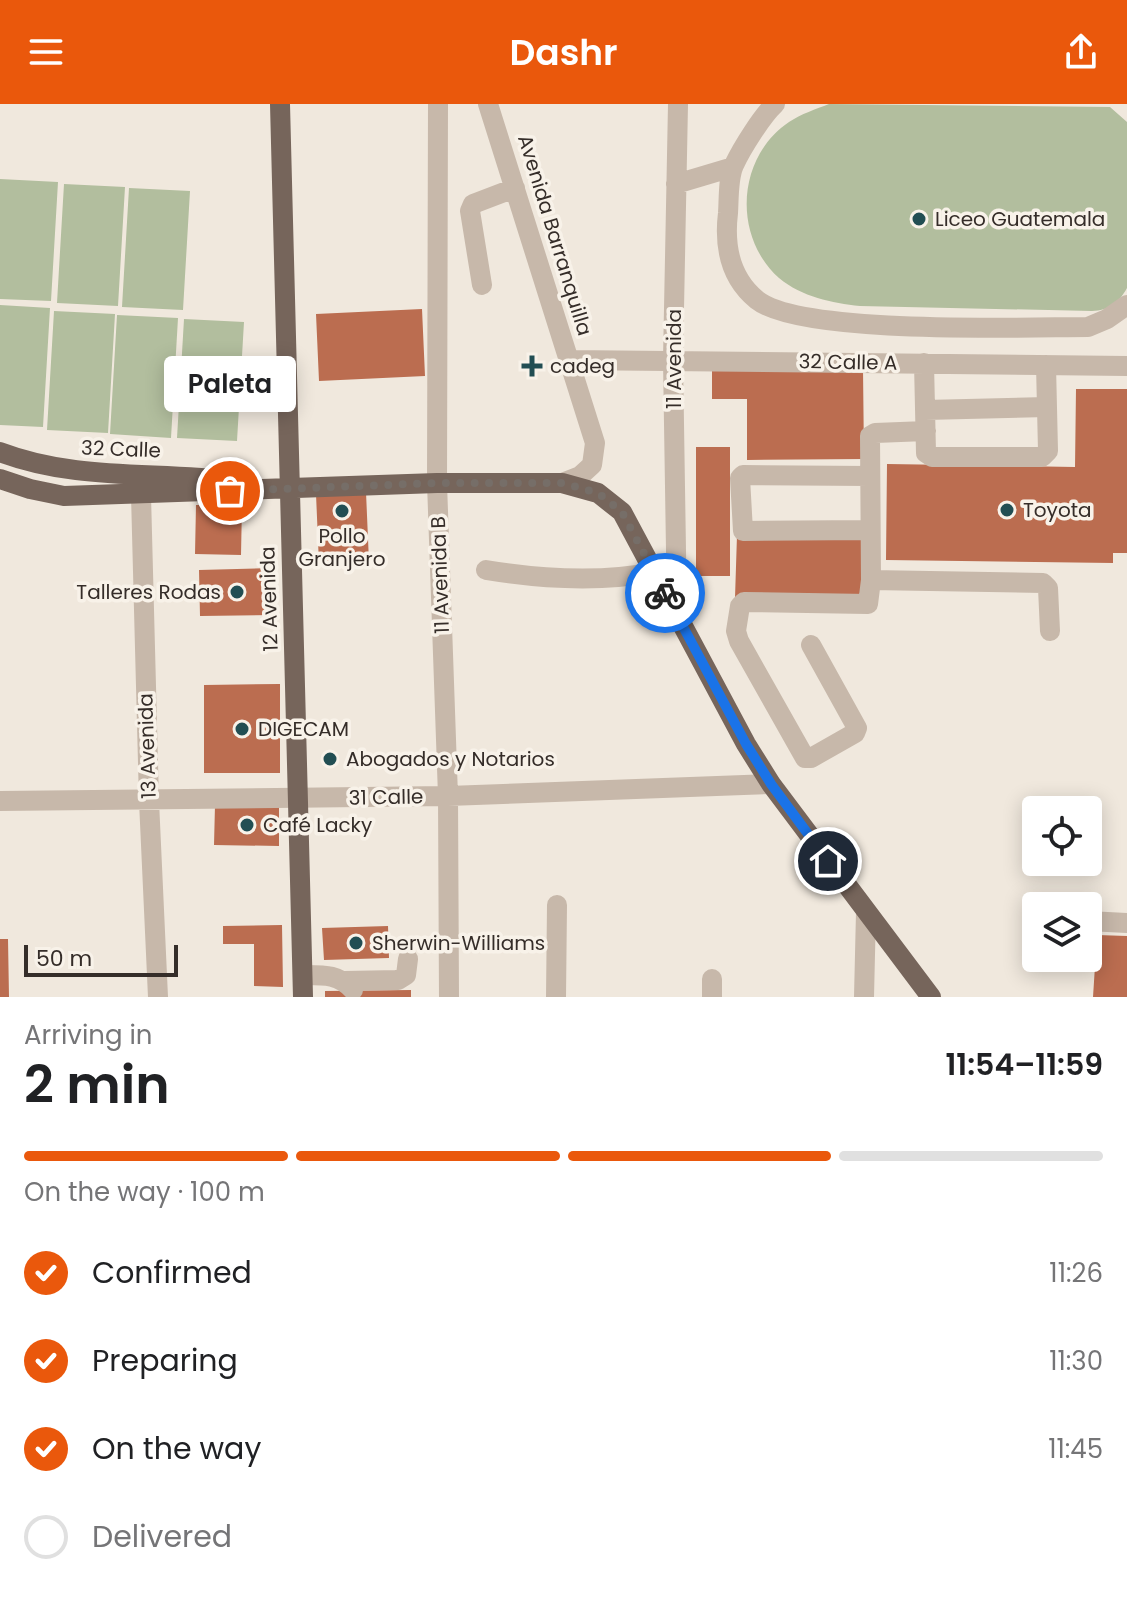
<!DOCTYPE html>
<meta charset="utf-8">
<style>
:root{--surface:#fff;--page:#f2f2f2;--text:#202124;--muted:#757577;--line:#e0e0e0;--accent:#ea580c}
body{margin:0;font-family:Poppins,sans-serif;background:var(--page);color:var(--text);height:100vh;display:flex;flex-direction:column;font-size:30px;white-space:nowrap}
*{box-sizing:border-box;margin:0}
p{font-size:26px;color:var(--muted)}
.icon{flex:none;width:44px;height:44px;fill:none;stroke:currentColor;stroke-width:2;stroke-linecap:round;stroke-linejoin:round}
.map{position:relative;height:893px;overflow:hidden}
.panel{display:flex;flex-direction:column;background:var(--surface);flex:1}
.panel>*{flex:none}
.tools{position:absolute;left:1022px;top:692px;display:grid;gap:16px}
.tools a{display:grid;place-items:center;width:80px;height:80px;border-radius:8px;background:var(--surface);box-shadow:0 4px 20px #0003;font-size:40px}
.scale{position:absolute;left:24px;bottom:20px;width:154px;box-sizing:border-box;padding-left:8px;border:4px solid #352d29;border-top:0;font-size:22px;line-height:28px;white-space:nowrap;color:#352d29;-webkit-text-stroke:6px #f8f2e9;paint-order:stroke}
.pin{position:absolute;display:grid;place-items:center;width:68px;height:68px;color:#fff;margin:-34px;border:4px solid #fff;border-radius:50%;box-shadow:0 2px 8px #0007}
.courier{position:absolute;display:grid;place-items:center;width:80px;height:80px;margin:-40px;border:6px solid #1a73e8;border-radius:50%;background:#fff;color:#222;box-shadow:0 2px 10px #0007}
.bubble{position:absolute;height:56px;border-radius:8px;background:var(--surface);box-shadow:0 4px 20px #0003;font-size:26px;font-weight:600;line-height:56px;text-align:center}
.head em{font-style:normal;font-weight:600}
.head div{display:flex;flex-direction:column-reverse}
.head{display:flex;align-items:center;justify-content:space-between;height:136px;padding:0 24px}
h1{font-size:52px;font-weight:600;line-height:60px}
.bar{display:grid;grid-template-columns:repeat(4,1fr);gap:12px 8px;align-content:center;height:96px;padding:0 24px}
.bar i{height:10px;border-radius:6px;background:var(--line)}
.bar .active{background:var(--accent)}
.bar p{grid-column:span 4}
ol{padding:0 24px;list-style:none}
li{display:flex;align-items:center;gap:24px;height:88px}
li p{margin-inline-start:auto}
li .icon{padding:8px;border-radius:50%;background:var(--accent);color:#fff;stroke-width:4}
li:last-child{color:var(--muted)}
li i{width:44px;height:44px;border:4px solid var(--line);border-radius:50%}
header{display:flex;justify-content:space-between;align-items:center;height:104px;padding:0 24px;background:var(--accent);color:#fff;font-size:36px;font-weight:600}
.map>svg:first-child{display:block}
.green{fill:#b2be9e}
.building{fill:#bb6d50}
.lines{fill:none;stroke-linecap:round;stroke-linejoin:round}
.minor{stroke:#c7b8aa;stroke-width:20}
.major{stroke:#76655b;stroke-width:20}
.done{stroke:#766e68;stroke-width:8;stroke-dasharray:0 14.4}
.route{stroke:#1a73e8;stroke-width:10}
.poi-dot{fill:#224e53;stroke:#f8f2e9;stroke-width:3}
.labels{text-anchor:middle;stroke-width:7;stroke-linejoin:round;paint-order:stroke}
.poi-label{font-size:20px;fill:#352d29;stroke:#f8f2e9;text-anchor:start}
.street-label{font-size:20px;fill:#352d29;stroke:#f8f2e9}
</style>
<header><svg class="icon" aria-label="menu" viewBox="0 0 24 24"><path d="M4 6h16M4 12h16M4 18h16"/></svg>Dashr<svg class="icon" aria-label="share" viewBox="0 0 24 24"><path d="M12 15V3M7 8l5-5 5 5M5 13v7h14v-7"/></svg></header>
<div class="map">
<svg width="1127" height="893" viewBox="0 0 1127 893">
<rect width="100%" height="100%" fill="#f0e8dd"/>
<path class="green" d="M829,0L1110,3L1127,18V184C1118,200 1109,206 1092,207L860,202C832,199 802,193 779,174C732,132 737,53 789,18C801,10 816,5 829,0Z
M0,75L58,78L51,197L0,195Z
M64,80L125,83L118,202L57,199Z
M129,84L190,87L183,206L122,203Z
M0,201L50,204L43,323L0,321Z
M54,207L115,210L108,329L47,326Z
M117,211L178,214L171,334L110,330Z
M184,215L244,218L237,337L177,334Z"/>
<path class="building" d="M422,205L425,272L319,277L316,210Z
M863,265L864,355L747,356V295H712V266Z
M1076,285H1127V449H1113V459L886,456L887,360L1075,363Z
M696,343H730V472H696Z
M366,388L369,458L319,460L316,390Z
M196,401H242L241,451L195,450Z
M737,431L862,433L861,496L735,494Z
M273,464L274,511L200,512L199,466Z
M280,580V669H204V581Z
M215,701H279V742L214,741Z
M282,821L283,883L254,882V840H223V822Z
M388,822L389,854L324,856L322,824Z
M1097,831L1127,832V893H1093Z
M0,835H8L9,893H0Z
M411,886V893H325V887Z"/>
<g class="lines">
<path class="minor" d="M438,0L437,379L448,692L449,893
M488,0L595,339L592,361L580,372L562,379
M775,0C762,12 742,44 734,61C728,74 729,94 728,109C724,142 730,174 757,196C801,231 1024,223 1088,223L1107,215L1127,201
M676,80L733,63
M482,181L470,107L473,100L515,84
M569,256L1127,262
M924,259L926,349L932,353H1042L1048,347L1046,261
M925,306L1047,303
M926,327L875,329L870,332L871,476L1043,479L1048,484L1050,527
M870,372L743,371L740,374L743,427L870,426
M141,391L149,697L158,893
M486,466C541,475 599,479 654,468
M677,510L673,256L678,0
M811,541L857,624L855,629L811,654H805L739,537L736,527L740,502L744,498L868,500L871,476
M0,697L448,692L771,680
M1088,817L1127,819
M303,871C323,871 339,870 353,886
M712,875V893
M345,877L398,876L406,871L408,855
M556,893L557,801
M864,893L866,808"/>
<path class="major" d="M280,0L303,893
M0,348C76,377 155,367 234,377
M0,375L30,385L64,392L437,379H562L598,389L622,408L746,640L771,680L931,893"/>
</g>
<g class="lines">
<path class="done" d="M230,387L437,379H562L598,389L622,408L665,489"/>
<path class="route" d="M665,489L746,640L771,680L828,757"/>
</g>
<g class="poi-dot">
<circle cx="919" cy="115" r="8"/>
<path d="M528 250h8v8h8v8h-8v8h-8v-8h-8v-8h8z"/>
<circle cx="1007" cy="406" r="8"/>
<circle cx="342" cy="407" r="8"/>
<circle cx="237" cy="488" r="8"/>
<circle cx="242" cy="625" r="8"/>
<circle cx="330" cy="655" r="8"/>
<circle cx="247" cy="721" r="8"/>
<circle cx="356" cy="839" r="8"/>
</g>
<g class="labels">
<g class="poi-label">
<text x="935" y="122">Liceo Guatemala</text>
<text x="550" y="269">cadeg</text>
<text x="1023" y="413">Toyota</text>
<text x="342" y="439" text-anchor="middle">Pollo<tspan x="342" dy="23">Granjero</tspan></text>
<text x="221" y="495" text-anchor="end">Talleres Rodas</text>
<text x="258" y="632">DIGECAM</text>
<text x="346" y="662">Abogados y Notarios</text>
<text x="263" y="728">Café Lacky</text>
<text x="372" y="846">Sherwin-Williams</text>
</g>
<g class="street-label">
<text transform="translate(555 131) rotate(73)" y="7">Avenida Barranquilla</text>
<text transform="translate(674 255) rotate(-90)" y="7">11 Avenida</text>
<text transform="translate(848 258) rotate(1)" y="7">32 Calle A</text>
<text transform="translate(121 345) rotate(2)" y="7">32 Calle</text>
<text transform="translate(440 471) rotate(-92)" y="7">11 Avenida B</text>
<text transform="translate(269 495) rotate(-92)" y="7">12 Avenida</text>
<text transform="translate(147 642) rotate(-92)" y="7">13 Avenida</text>
<text transform="translate(386 693) rotate(-1)" y="7">31 Calle</text>
</g>
</g>
</svg>
<div class="tools">
<a><svg class="icon" aria-label="locate" viewBox="0 0 24 24"><circle cx="12" cy="12" r="6"/><path d="M12 2v4M12 18v4M2 12h4M18 12h4"/></svg></a>
<a><svg class="icon" aria-label="layers" viewBox="0 0 24 24"><path d="M12 4l9 5-9 5-9-5zM3 14l9 5 9-5"/></svg></a>
</div>
<div class="scale">50 m</div>
<div class="pin" style="left:230px;top:387px;background:#ea580c"><svg class="icon" aria-label="bag" viewBox="0 0 24 24"><path d="M5 8h14l-1 12H6zM9 8a3 3 0 0 1 6 0"/></svg></div>
<div class="pin" style="left:828px;top:757px;background:#1f2937"><svg class="icon" aria-label="home" viewBox="0 0 24 24"><path d="M3 11l9-7 9 7M6 9v11h12V9"/></svg></div>
<div class="courier" style="left:665px;top:489px"><svg class="icon" aria-label="bike" viewBox="0 0 24 24"><circle cx="6" cy="16" r="4"/><circle cx="18" cy="16" r="4"/><path d="M6 16l4-8h5l3 8M10 8l3 8H6M13 5h3"/></svg></div>
<div class="bubble" style="left:164px;top:252px;width:132px">Paleta</div>
</div>
<section class="panel">
<div class="head"><div><h1>2 min</h1><p>Arriving in</p></div><em>11:54–11:59</em></div>
<div class="bar"><i class="active"></i><i class="active"></i><i class="active"></i><i></i><p>On the way · 100 m</p></div>
<ol>
<li><svg class="icon" aria-label="check" viewBox="0 0 24 24"><path d="M5 12l5 5 9-10"/></svg>Confirmed<p>11:26</p></li>
<li><svg class="icon" aria-label="check" viewBox="0 0 24 24"><path d="M5 12l5 5 9-10"/></svg>Preparing<p>11:30</p></li>
<li><svg class="icon" aria-label="check" viewBox="0 0 24 24"><path d="M5 12l5 5 9-10"/></svg>On the way<p>11:45</p></li>
<li><i></i>Delivered</li>
</ol>
</section>
